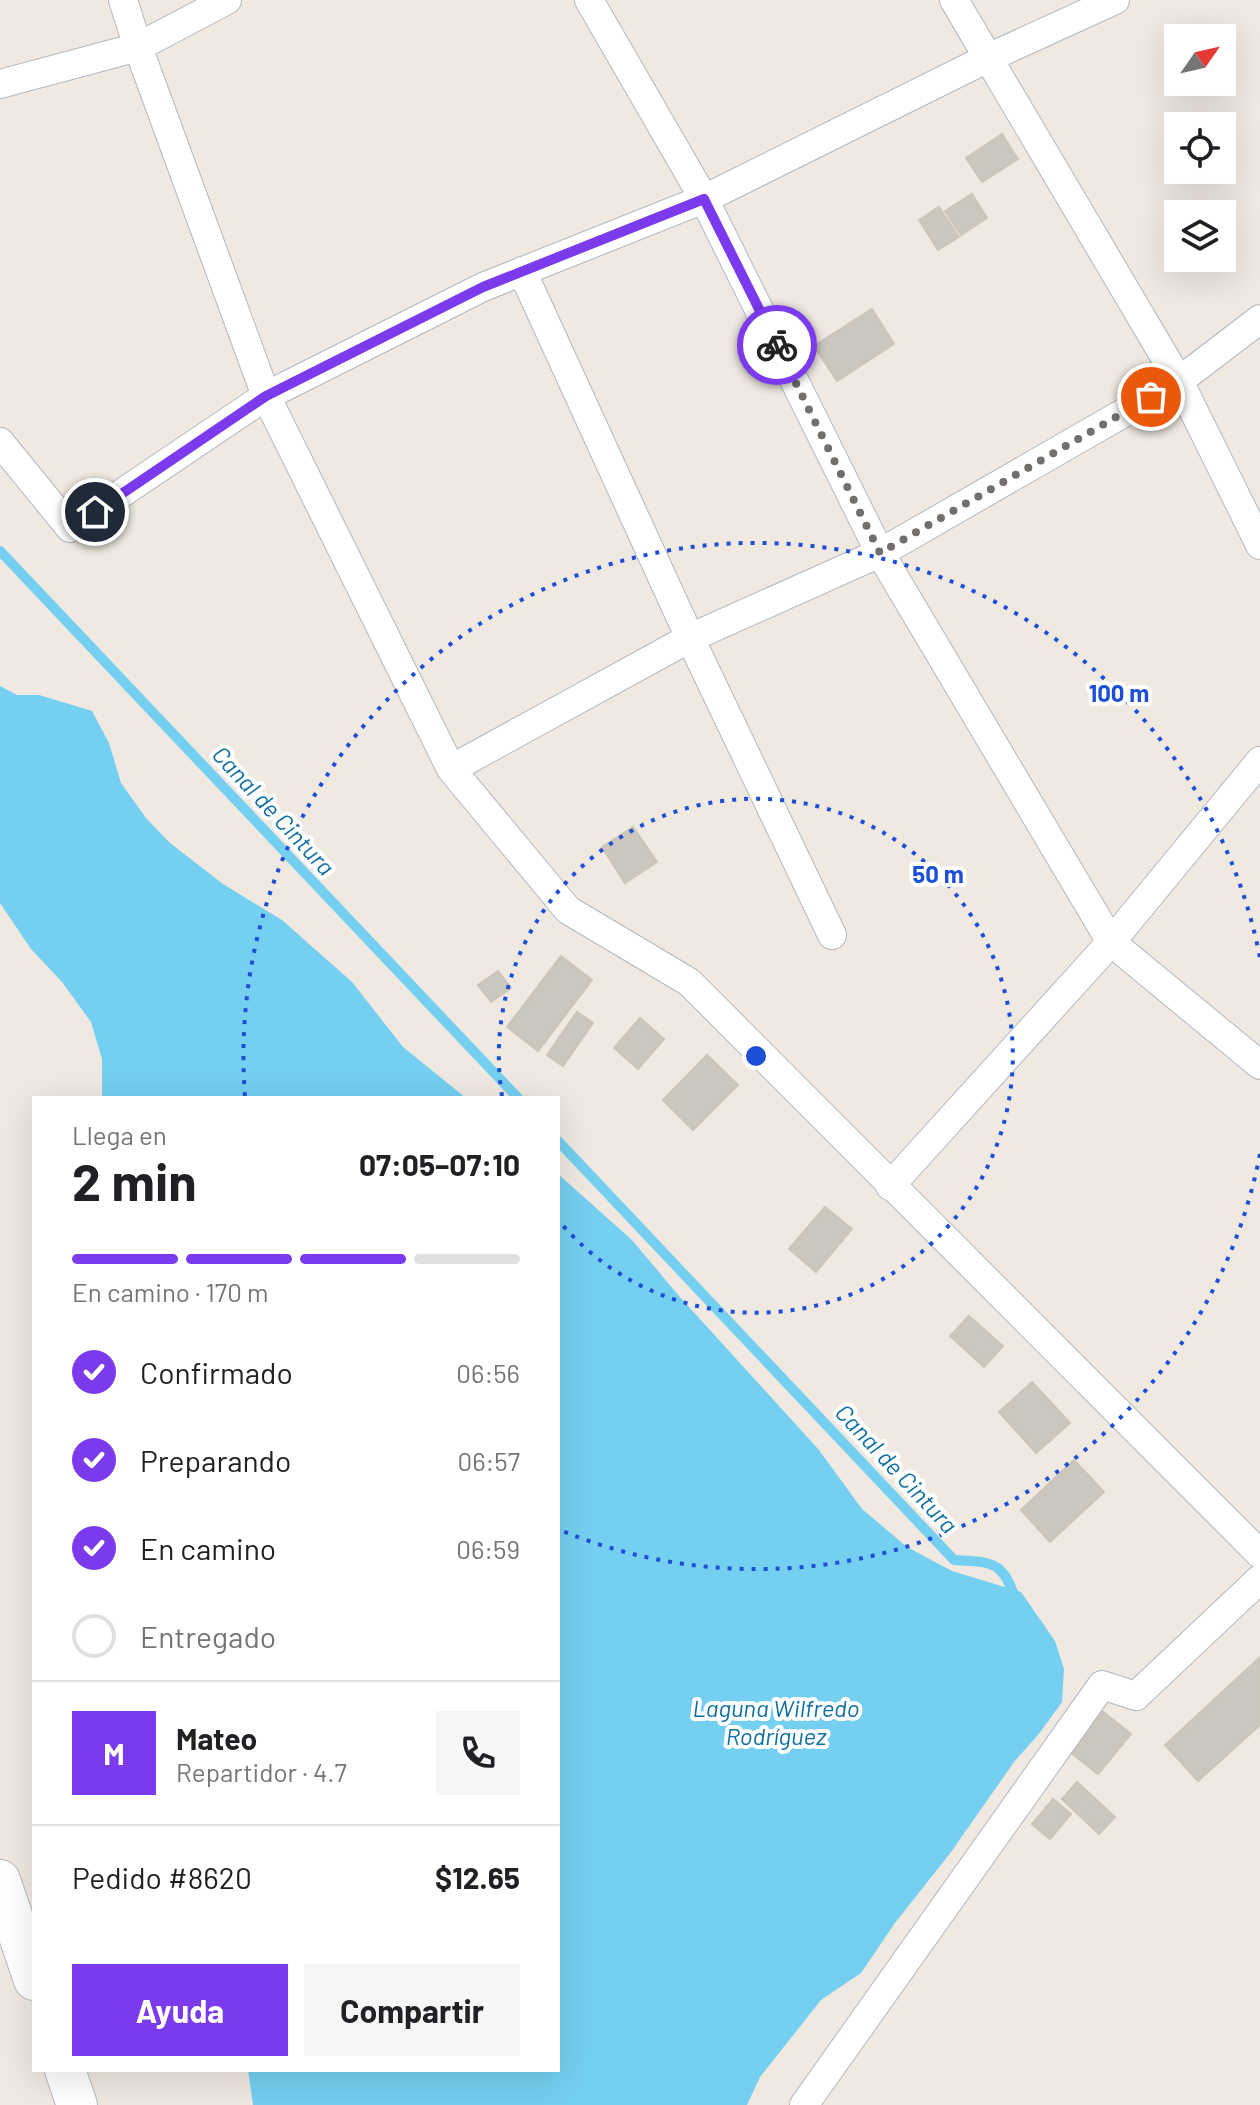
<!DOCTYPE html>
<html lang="es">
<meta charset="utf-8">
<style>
:root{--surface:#fff;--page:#f6f6f6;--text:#202124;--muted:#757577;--line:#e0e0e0;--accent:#7c3aed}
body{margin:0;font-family:Barlow,sans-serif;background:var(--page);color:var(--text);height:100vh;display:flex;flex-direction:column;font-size:30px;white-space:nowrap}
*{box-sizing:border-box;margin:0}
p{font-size:26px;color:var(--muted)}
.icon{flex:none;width:44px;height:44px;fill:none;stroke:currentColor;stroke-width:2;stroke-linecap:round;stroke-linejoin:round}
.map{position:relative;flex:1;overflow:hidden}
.panel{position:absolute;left:32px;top:1096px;width:528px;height:976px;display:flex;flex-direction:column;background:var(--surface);border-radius:0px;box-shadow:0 8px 32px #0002}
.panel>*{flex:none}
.needle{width:52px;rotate:56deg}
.fabs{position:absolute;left:1164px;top:24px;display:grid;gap:16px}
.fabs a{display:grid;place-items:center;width:72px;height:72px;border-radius:0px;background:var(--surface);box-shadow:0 8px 32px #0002;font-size:40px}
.pin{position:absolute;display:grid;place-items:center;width:68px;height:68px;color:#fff;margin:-34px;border:4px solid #fff;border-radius:50%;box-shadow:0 2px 8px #0007}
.courier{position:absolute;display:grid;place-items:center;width:80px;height:80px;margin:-40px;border:6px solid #7c3aed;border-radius:50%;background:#fff;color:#222;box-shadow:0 2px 10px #0007}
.overview em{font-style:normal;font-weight:700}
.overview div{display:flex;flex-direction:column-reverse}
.overview{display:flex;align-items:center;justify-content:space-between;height:136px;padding:0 40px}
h1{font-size:52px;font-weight:700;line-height:60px}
.bar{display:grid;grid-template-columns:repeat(4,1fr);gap:12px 8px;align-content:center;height:96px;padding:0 40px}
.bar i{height:10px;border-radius:6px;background:var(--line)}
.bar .selected{background:var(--accent)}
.bar p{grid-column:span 4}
.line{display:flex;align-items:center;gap:20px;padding:0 40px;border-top:2px solid var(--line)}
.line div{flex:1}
.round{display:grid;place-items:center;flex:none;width:84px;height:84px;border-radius:0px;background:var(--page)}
ol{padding:0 40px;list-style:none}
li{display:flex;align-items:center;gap:24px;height:88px}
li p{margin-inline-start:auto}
li .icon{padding:8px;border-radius:50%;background:var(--accent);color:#fff;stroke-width:4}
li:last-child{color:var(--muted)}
li i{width:44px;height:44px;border:4px solid var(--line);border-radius:50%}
.action{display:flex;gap:16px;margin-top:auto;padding:16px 40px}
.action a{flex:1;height:92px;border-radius:0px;background:var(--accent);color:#fff;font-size:32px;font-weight:700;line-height:92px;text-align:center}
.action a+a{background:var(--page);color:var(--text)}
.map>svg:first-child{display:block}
.water{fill:#75cff0}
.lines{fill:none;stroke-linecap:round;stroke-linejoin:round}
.stream{stroke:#75cff0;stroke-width:10}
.building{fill:#cbc7bf;stroke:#cbc5ba;stroke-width:2}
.street-casing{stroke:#b4b7c1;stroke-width:30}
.secondary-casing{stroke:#b4b7c1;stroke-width:42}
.street{stroke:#fff;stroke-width:28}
.secondary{stroke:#fff;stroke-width:40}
.done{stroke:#726f6d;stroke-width:8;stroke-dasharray:0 14.4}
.route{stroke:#7c3aed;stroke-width:10}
.ring{fill:none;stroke:#1d4ed8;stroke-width:4;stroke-dasharray:4 8}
.labels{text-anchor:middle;stroke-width:8;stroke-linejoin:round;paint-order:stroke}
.water-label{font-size:24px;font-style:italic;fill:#0d6fa3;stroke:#fff}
.centre{fill:#1d4ed8;stroke:#fff;stroke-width:4}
.ring-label{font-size:24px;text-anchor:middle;font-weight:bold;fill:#1d4ed8;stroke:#fff;stroke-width:8;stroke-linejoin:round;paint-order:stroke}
</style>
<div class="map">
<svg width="1260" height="2105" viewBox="0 0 1260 2105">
<rect width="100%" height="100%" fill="#efe9e1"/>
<path class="water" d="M0,686L17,695H39L92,711L109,743L121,783L146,818L170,843L223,884L282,920L352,982L403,1047L466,1098H102V1059L91,1022L62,982L31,949L0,903Z
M558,1174L632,1240L679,1296L819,1450L862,1509L907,1547L952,1571L1021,1592L1055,1641L1064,1669L1062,1702L1038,1735L1014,1762L951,1852L895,1923L861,1973L821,2000L760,2077L747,2105H253L248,2070H558Z"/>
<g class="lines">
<path class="stream" d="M0,551L518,1098
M558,1141L954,1560C993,1562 1003,1561 1016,1601"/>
</g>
<path class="building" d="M1002,134L1018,159L982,182L966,158Z
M972,194L987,218L961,235L945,211Z
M939,207L959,237L938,250L919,220Z
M872,309L894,344L837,381L814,346Z
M633,827L657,862L625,883L602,847Z
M561,956L592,980L538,1051L507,1027Z
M498,971L511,988L491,1002L478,985Z
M577,1012L593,1023L563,1066L547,1055Z
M640,1018L664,1039L638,1069L614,1048Z
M707,1055L738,1085L693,1130L663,1100Z
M825,1207L852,1229L816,1272L789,1249Z
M969,1316L1003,1346L984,1367L950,1336Z
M1032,1382L1070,1423L1036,1453L999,1412Z
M1074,1460L1104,1492L1050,1542L1021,1510Z
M1260,1657V1725L1198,1781L1165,1745Z
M1097,1707L1131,1734L1098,1774L1065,1748Z
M1077,1782L1115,1817L1099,1834L1062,1799Z
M1053,1799L1071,1814L1050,1839L1032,1824Z"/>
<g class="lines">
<defs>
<path id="street" d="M123,0L138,47L266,396L451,769L568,910L689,982L1260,1554
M589,0L704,199L880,553L1111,942L1260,1065
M954,0L1179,381L1260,545
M0,84L138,47L227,0
M522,271L690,638L832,935
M0,442L70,528L266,396L483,287L704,199L988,58L1115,0
M451,769L690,638L880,553L1179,381L1260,319
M890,1186L1111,942L1260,761
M804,2105L1102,1685L1136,1696L1260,1579"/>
<path id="secondary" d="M0,1880L34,1980
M65,2070L77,2105"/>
</defs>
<use href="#street" class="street-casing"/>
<use href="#secondary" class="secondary-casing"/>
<use href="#street" class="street"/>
<use href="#secondary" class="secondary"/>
</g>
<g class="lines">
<path class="done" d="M777,345L880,553L1151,397"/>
<path class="route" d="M95,512L266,396L483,287L704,199L777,345"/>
</g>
<g class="ring">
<path d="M502 1096A257 257 0 1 1 559 1221"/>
<path d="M1260 1154A513 513 0 0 1 560 1530M245 1096A513 513 0 0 1 1260 958"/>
</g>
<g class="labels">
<g class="water-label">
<text transform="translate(273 811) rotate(47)" y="8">Canal de Cintura</text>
<text transform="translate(896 1469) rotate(47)" y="8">Canal de Cintura</text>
<text x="776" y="1717">Laguna Wilfredo<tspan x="776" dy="28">Rodríguez</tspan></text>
</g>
</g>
<circle cx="756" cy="1056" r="12" class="centre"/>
<g class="ring-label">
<text x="1119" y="702">100 m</text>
<text x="938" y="883">50 m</text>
</g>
</svg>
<div class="fabs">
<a><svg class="needle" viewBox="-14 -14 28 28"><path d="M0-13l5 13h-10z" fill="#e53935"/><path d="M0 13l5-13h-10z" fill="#757577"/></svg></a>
<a><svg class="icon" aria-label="locate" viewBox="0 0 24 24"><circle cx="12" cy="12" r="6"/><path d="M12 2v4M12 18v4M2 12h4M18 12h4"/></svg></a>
<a><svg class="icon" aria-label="layers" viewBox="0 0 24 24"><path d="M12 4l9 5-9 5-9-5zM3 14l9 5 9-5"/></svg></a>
</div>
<div class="pin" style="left:1151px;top:397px;background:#ea580c"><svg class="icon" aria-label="bag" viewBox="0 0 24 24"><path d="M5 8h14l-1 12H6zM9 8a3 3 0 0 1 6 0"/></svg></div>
<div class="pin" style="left:95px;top:512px;background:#1f2937"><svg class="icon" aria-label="home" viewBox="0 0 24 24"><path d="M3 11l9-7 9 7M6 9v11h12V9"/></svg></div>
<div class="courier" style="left:777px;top:345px"><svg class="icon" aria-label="bike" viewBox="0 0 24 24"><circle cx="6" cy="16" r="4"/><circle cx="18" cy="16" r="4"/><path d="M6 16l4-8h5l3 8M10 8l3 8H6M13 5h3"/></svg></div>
<section class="panel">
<div class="overview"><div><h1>2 min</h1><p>Llega en</p></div><em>07:05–07:10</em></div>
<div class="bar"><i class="selected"></i><i class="selected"></i><i class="selected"></i><i></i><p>En camino · 170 m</p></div>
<ol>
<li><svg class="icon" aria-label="check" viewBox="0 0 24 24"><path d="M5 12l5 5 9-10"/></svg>Confirmado<p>06:56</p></li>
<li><svg class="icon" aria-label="check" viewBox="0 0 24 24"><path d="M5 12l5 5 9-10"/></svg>Preparando<p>06:57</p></li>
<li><svg class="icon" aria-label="check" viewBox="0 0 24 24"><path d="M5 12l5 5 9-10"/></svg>En camino<p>06:59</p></li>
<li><i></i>Entregado</li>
</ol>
<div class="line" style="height:144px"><b class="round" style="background:var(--accent);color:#fff">M</b><div><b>Mateo</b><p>Repartidor · 4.7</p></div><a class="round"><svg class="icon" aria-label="phone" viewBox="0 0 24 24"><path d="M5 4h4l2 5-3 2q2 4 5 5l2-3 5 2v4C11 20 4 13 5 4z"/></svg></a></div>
<div class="line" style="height:104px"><div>Pedido #8620</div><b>$12.65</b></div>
<div class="action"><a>Ayuda</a><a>Compartir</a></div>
</section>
</div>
